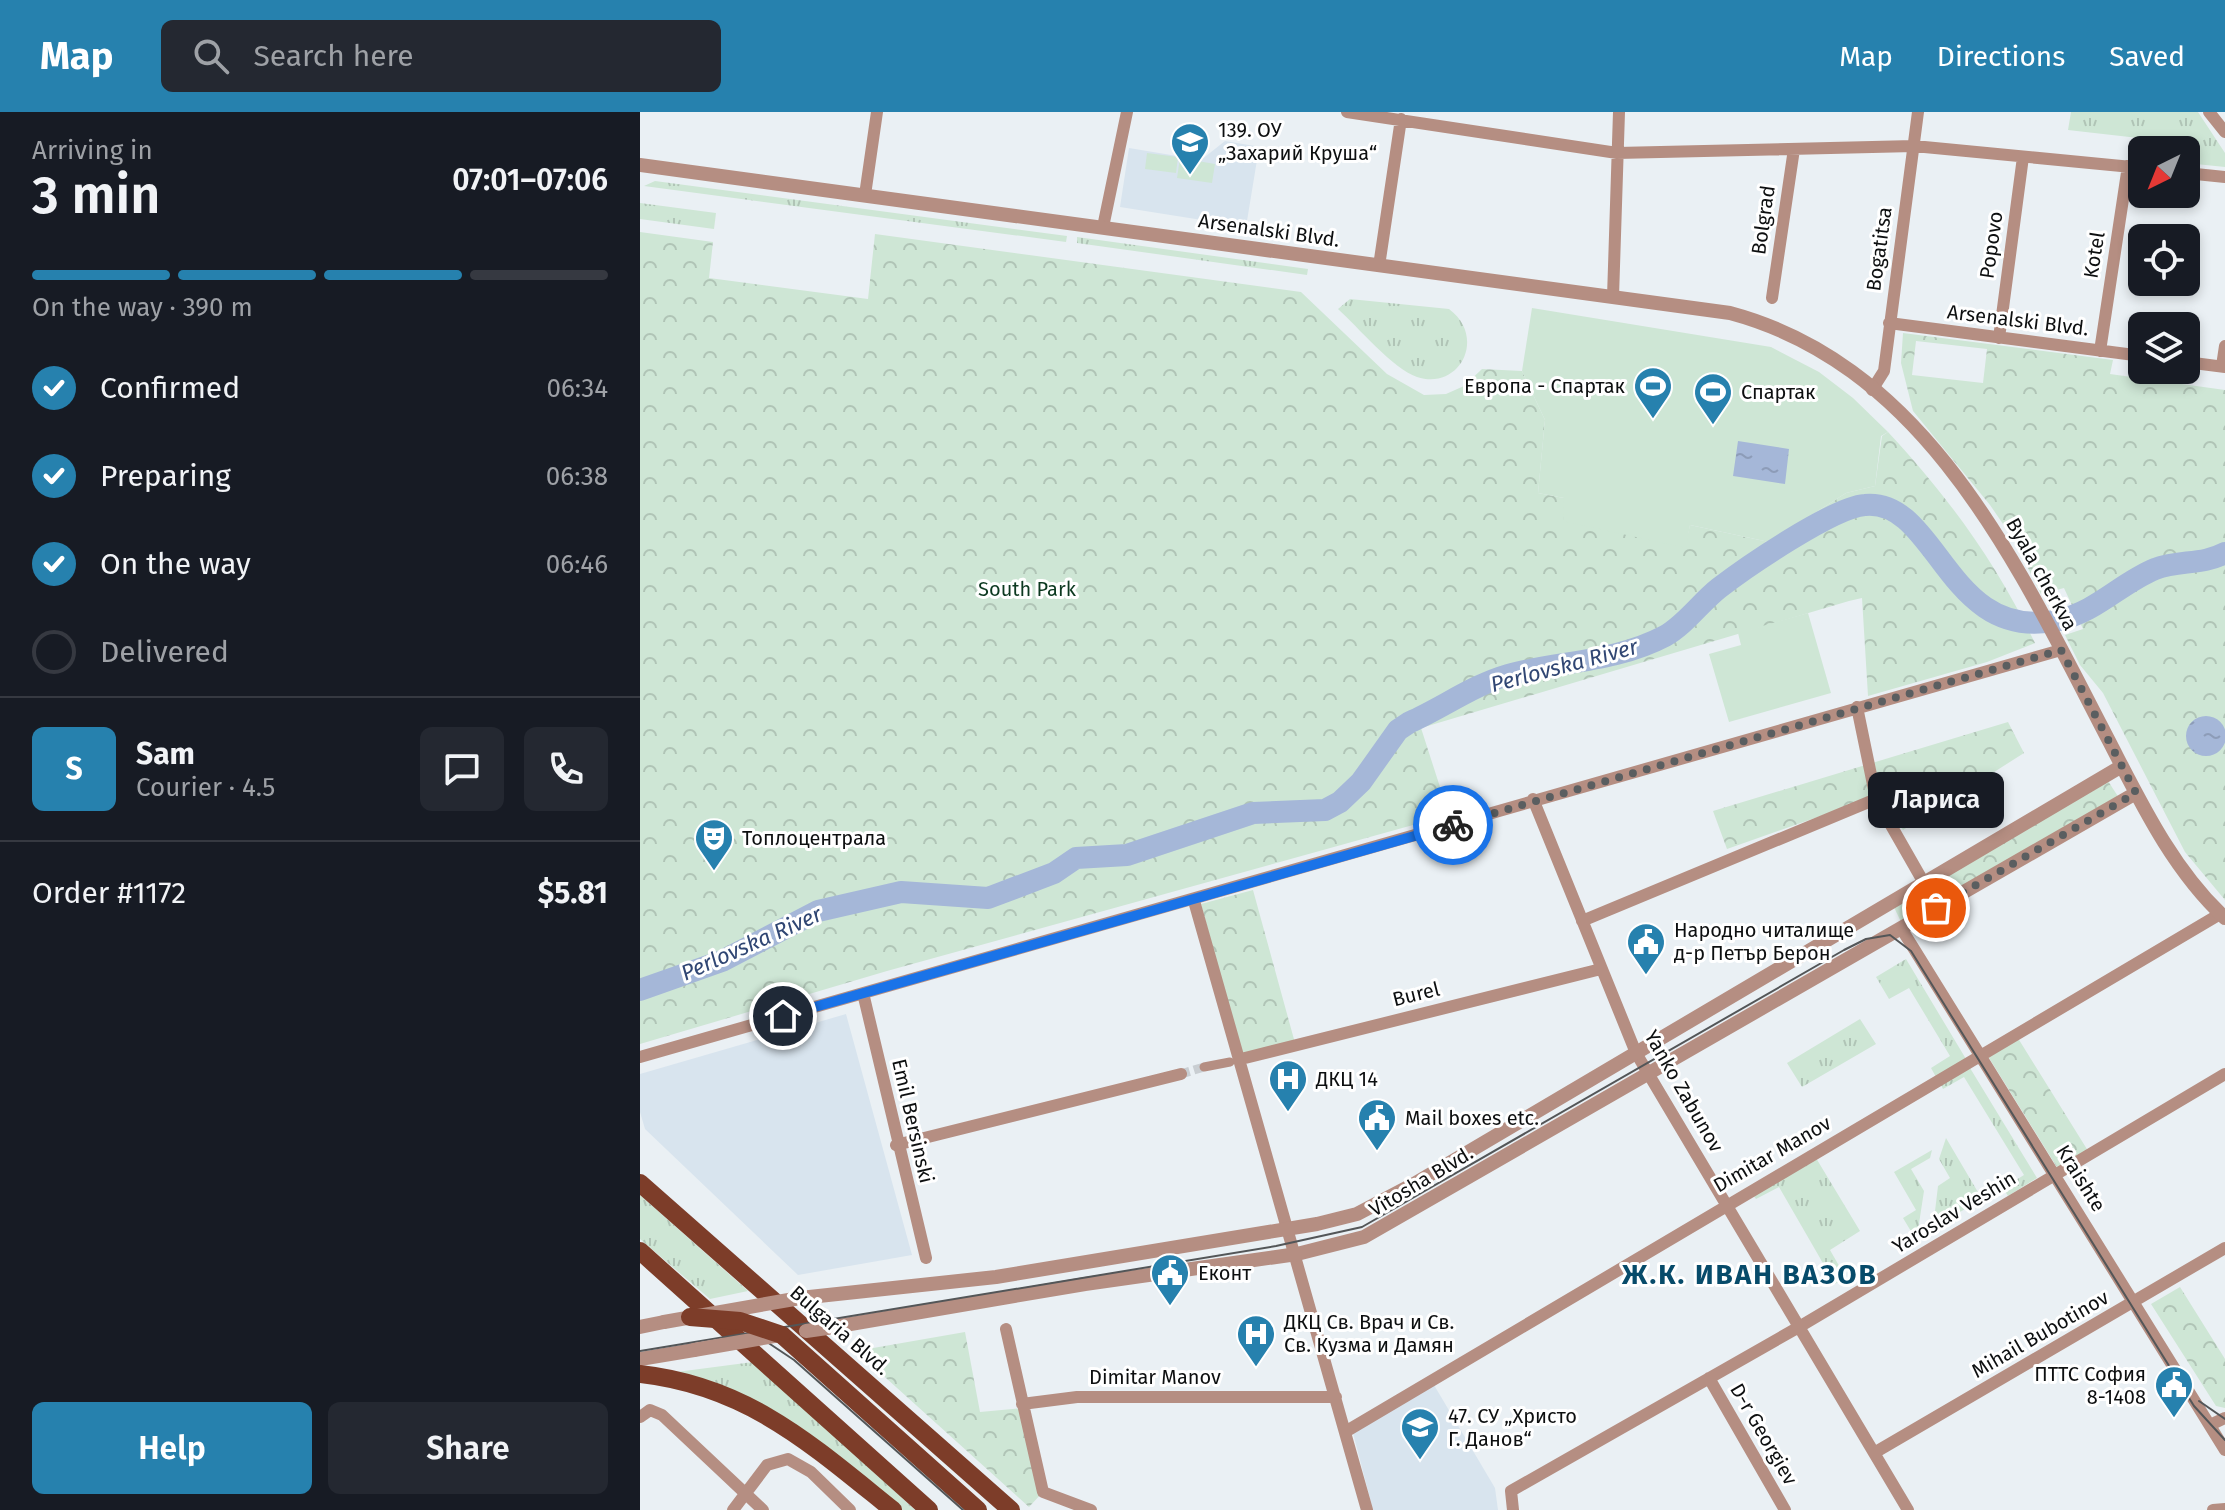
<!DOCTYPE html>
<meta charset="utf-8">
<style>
:root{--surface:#171b24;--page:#242831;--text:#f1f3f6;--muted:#9ea1a6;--line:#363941;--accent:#2681ae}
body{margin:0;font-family:"Fira Sans",sans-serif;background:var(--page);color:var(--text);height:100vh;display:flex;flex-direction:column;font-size:30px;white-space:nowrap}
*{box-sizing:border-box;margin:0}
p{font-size:26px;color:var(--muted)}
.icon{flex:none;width:44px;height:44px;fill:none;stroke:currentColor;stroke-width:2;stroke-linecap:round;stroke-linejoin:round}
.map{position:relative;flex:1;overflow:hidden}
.drawer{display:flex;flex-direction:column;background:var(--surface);width:640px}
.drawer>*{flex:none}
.needle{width:52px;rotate:223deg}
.buttons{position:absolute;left:1488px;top:24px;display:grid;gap:16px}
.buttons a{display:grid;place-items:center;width:72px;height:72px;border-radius:12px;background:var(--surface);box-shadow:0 4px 12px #0003;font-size:40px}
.pin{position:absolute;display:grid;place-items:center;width:68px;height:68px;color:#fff;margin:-34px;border:4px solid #fff;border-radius:50%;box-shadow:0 2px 8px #0007}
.courier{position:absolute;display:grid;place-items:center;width:80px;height:80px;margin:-40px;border:6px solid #1a73e8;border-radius:50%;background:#fff;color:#222;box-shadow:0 2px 10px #0007}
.bubble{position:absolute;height:56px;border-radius:12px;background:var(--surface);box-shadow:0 4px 12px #0003;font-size:26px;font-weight:600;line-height:56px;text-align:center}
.head em{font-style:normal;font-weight:600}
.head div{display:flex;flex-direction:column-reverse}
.head{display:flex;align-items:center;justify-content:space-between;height:136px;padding:0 32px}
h1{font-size:52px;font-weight:600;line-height:60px}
.bar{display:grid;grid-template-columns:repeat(4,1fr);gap:12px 8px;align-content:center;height:96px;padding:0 32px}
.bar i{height:10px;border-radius:6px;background:var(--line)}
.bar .current{background:var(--accent)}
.bar p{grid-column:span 4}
.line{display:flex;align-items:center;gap:20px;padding:0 32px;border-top:2px solid var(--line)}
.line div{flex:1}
.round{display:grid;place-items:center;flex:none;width:84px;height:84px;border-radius:12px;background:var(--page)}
ol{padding:0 32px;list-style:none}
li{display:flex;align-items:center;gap:24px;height:88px}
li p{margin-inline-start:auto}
li .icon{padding:8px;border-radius:50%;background:var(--accent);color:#fff;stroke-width:4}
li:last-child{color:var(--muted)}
li i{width:44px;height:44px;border:4px solid var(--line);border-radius:50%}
.action{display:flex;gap:16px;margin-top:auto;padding:16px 32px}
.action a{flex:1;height:92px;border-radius:12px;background:var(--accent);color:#fff;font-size:32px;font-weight:600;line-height:92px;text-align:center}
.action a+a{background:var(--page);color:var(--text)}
header{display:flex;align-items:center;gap:48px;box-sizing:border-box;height:112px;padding:0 40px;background:var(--accent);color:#fff}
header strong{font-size:38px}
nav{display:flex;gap:44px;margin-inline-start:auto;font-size:28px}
.search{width:560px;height:72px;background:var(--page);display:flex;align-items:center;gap:20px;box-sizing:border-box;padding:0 28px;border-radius:12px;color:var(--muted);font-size:30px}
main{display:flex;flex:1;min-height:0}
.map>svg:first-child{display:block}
.built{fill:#d8e4ee}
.grass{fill:url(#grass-tufts)}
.park{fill:url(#park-crowns);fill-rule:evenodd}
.garden{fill:#cee6d5}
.water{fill:url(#water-ripples)}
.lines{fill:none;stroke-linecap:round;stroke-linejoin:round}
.river{stroke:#a5b7d8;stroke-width:22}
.pedestrian-tunnel{stroke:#c9ced2;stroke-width:9;stroke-dasharray:9 4.5;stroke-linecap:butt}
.pedestrian{stroke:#b58e82;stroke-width:9}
.minor{stroke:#b58e82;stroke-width:12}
.tertiary{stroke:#b58e82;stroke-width:14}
.primary{stroke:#7d3d29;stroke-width:18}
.tram{stroke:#535658;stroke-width:2}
.tertiary-bridge{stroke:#b58e82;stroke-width:14}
.primary-bridge{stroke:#7d3d29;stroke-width:18}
.done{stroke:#5a5e60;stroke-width:8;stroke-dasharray:0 14.4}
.route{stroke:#1a73e8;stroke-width:10}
.labels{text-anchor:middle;stroke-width:6;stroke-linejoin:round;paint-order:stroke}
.poi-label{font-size:20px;fill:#0d0f10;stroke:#fff;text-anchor:start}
.street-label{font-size:20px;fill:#0d0f10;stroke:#fff}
.park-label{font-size:20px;fill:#0c3920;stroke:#fff}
.water-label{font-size:22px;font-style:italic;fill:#304673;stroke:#fff}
.district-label{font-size:28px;font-weight:bold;letter-spacing:2px;fill:#074b6a;stroke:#fff}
</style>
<header>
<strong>Map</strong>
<div class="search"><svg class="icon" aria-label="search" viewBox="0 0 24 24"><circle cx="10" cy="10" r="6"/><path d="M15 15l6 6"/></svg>Search here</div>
<nav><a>Map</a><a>Directions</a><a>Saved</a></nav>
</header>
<main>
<section class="drawer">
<div class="head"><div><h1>3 min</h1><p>Arriving in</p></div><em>07:01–07:06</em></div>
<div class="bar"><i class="current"></i><i class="current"></i><i class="current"></i><i></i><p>On the way · 390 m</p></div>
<ol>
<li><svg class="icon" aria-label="check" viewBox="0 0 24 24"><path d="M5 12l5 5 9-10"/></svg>Confirmed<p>06:34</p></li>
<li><svg class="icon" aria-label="check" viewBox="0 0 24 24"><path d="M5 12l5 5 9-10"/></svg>Preparing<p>06:38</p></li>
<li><svg class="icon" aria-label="check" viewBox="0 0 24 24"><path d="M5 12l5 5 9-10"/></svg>On the way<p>06:46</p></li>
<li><i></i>Delivered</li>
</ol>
<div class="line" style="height:144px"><b class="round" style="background:var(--accent);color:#fff">S</b><div><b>Sam</b><p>Courier · 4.5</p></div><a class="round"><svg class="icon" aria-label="chat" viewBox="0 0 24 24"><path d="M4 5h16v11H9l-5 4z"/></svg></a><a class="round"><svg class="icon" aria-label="phone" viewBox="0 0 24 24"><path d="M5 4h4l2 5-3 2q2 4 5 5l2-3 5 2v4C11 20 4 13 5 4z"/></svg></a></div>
<div class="line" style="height:104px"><div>Order #1172</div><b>$5.81</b></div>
<div class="action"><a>Help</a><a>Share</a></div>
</section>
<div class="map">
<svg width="1585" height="1398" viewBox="0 0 1585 1398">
<defs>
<pattern id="grass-tufts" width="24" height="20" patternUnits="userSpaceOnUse" patternTransform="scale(2)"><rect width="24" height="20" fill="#cee6d5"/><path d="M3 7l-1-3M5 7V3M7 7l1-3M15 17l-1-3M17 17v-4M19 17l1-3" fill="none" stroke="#b0c4b6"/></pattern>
<pattern id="park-crowns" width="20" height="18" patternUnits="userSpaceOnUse" patternTransform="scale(2)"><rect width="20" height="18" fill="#cee6d5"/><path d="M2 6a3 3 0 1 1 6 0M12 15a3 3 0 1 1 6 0" fill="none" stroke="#b0c4b6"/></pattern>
<pattern id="water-ripples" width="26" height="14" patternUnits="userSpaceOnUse" patternTransform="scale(2)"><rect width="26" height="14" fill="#a5b7d8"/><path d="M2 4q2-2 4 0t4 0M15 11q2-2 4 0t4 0" fill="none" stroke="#8d9cb8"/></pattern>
</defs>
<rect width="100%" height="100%" fill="#eaf0f4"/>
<path class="built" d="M585,29L627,36L625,49L617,48L606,115L480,95L489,36L561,48Z
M206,902L272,1143L158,1163L5,1017L0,1000V962Z
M794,1273L855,1376L858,1398H733L713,1321Z"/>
<path class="grass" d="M1431,0H1558L1585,41V55L1546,51V38H1506L1507,27L1428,18Z
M15,69L427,124L426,130L4,74Z
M0,91L76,101L74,117L0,107Z
M437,125L668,157L667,163L437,131Z
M710,187L809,197C847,225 820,279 777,265C753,257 718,215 698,197Z
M1266,847L1326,947L1296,965L1291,956L1310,944L1269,876L1249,887L1236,865Z
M1220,907L1236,932L1162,975L1147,951Z
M1330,956L1397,1066L1368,1084L1363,1076L1384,1063L1324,965L1303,977L1301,973Z
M1306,1026L1342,1087L1293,1116L1298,1074L1310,1066L1299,1047Z
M1292,1038L1290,1046L1271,1057L1284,1079L1278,1118L1272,1121L1263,1106L1276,1098L1254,1060Z
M1176,1046L1220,1119L1190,1138L1206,1166L1195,1172L1139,1075L1116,1087L1113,1083Z
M0,1083L108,1179L70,1187L0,1127Z
M113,1250L128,1261L275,1398H261L152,1312L29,1261Z"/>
<path class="park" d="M0,120L73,130L69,166L228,187L235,122L661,180L747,262L784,283L806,282L824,274L842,257L882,259L905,308L898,381L924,386L1045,435L1050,413L1129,430L1206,381L1235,374L1242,324L1248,320C1310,387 1355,449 1395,531L1347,550L1228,584L1222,486L1209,489L781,616L809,703L247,859L0,932Z
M1263,221L1473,248L1470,262L1585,278V788L1545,740L1463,581L1440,553L1425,523L1443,517L1424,476L1401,482L1374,428L1350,393L1273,299L1261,251ZM1276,229L1347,237L1343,271L1272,263Z
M1368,610L1384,641L1263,718L1243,682L1087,737L1073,699Z
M1468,669L1479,686L1261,810L1253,793Z
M613,778L655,931L602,945L561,792Z
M1376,923L1450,1042L1420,1060L1346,941Z
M1540,1175L1585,1247V1296L1576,1294L1511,1192Z
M325,1220L340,1300L383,1296L403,1380L389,1395L216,1239Z"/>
<path class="garden" d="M507,41L538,45L536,61L505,57Z
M540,46L575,52L572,71L537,66Z
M892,196L1131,235L1179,260L1213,286L1248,320L1241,324L1235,374L1206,381L1129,430L1050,413L1046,436L923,409L924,386L898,381L905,308L882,259Z
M1168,501L1191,581L1089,610L1069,542L1101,533L1098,521Z"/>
<path class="water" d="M1098,329L1149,337L1145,372L1093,364Z
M1546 624a20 20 0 1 1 40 0a20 20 0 1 1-40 0Z"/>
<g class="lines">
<path class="river" d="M0,878L82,849L178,799L261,780L348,786L414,761L436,746L487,743L613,701L685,698L700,690L721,670L758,618L770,610C802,596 833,573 868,563C920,549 976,550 1025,524C1045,513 1061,490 1079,476C1106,455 1194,395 1225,393C1298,386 1307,533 1419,508C1456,500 1481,471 1515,457C1538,448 1563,453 1585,441"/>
<path class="pedestrian-tunnel" d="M541,962L564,955"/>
<path class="pedestrian" d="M564,955L590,950"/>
<path class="minor" d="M707,0L977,41L1274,34L1502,56
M1569,0L1585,20
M1546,61L1585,65
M225,83L237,0
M463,115L487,0
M739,154L761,7
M973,185L979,0
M1132,186L1154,37
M1249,211L1502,244
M1359,226L1383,45
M1460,239L1488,54
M1546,250L1585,255
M1582,254L1585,234
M1232,278L1244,259L1278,0
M1217,595L1236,687L1284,771
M893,687L996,941L1268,1398
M554,789L727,1398
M942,809L1236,687
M1261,816L1585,1338
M223,881L286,1146
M0,945L1421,538
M601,947L961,857
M256,1033L541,962
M366,1217L403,1380L451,1398
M1069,1266L1145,1398
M382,1292L437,1285H696
M0,1305L10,1298L22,1303L123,1398
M1570,1313L1585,1306
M705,1320L1580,802
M1234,1341L1585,1136
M93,1398L127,1353L148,1347L171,1360L210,1398
M873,1398L871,1379L1159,1215L1585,962
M1573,1398L1585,1397"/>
<path class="tertiary" d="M0,53L1090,201C1291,255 1381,461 1469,629C1501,691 1533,758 1585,806
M160,1186L356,1165L677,1112L717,1102L774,1072L1482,654
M0,1215L24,1210
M187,1216L445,1172L657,1142L724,1125L1496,681
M0,1247L54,1238"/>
<path class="primary" d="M0,1071L371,1398
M0,1139L289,1398
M142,1223L338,1398
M0,1262C108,1274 172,1333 253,1398"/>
<path class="tram" d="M106,1224L127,1230L154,1248L323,1398
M0,1239L636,1134L722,1115L1204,838L1226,827L1250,823L1271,839L1554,1294L1585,1328
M1559,1289L1585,1307"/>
<path class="tertiary-bridge" d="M24,1210L160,1186
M166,1219L187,1216
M54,1238L140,1223"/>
<path class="primary-bridge" d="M50,1205L100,1209L142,1223"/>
</g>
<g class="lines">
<path class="done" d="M813,713L1421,538L1496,681L1296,796"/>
<path class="route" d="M143,904L813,713"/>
</g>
<defs>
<symbol id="school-pin" viewBox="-11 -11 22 30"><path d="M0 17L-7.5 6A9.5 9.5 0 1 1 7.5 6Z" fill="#2681ae" stroke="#fff"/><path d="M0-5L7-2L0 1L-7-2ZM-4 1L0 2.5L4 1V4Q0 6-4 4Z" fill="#fff"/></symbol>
<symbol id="stadium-pin" viewBox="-11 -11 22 30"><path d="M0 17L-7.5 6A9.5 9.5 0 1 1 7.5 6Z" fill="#2681ae" stroke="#fff"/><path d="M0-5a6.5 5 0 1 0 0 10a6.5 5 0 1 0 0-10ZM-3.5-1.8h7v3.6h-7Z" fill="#fff"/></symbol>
<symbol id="theatre-pin" viewBox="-11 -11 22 30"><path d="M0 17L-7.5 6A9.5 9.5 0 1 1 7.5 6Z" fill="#2681ae" stroke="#fff"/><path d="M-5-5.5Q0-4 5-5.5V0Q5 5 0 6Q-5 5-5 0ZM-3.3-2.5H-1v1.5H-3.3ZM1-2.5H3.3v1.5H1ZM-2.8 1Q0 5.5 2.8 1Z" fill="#fff"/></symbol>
<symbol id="civic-pin" viewBox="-11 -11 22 30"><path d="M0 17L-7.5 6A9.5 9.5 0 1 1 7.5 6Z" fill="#2681ae" stroke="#fff"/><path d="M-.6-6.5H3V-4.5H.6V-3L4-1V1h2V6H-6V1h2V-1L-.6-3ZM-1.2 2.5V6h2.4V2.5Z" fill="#fff"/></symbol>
<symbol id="hospital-pin" viewBox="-11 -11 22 30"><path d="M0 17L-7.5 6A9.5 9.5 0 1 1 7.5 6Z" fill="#2681ae" stroke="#fff"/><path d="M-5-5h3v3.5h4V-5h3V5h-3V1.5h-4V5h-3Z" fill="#fff"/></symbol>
</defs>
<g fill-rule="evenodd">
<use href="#school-pin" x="528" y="8" width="44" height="60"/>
<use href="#stadium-pin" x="991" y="252" width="44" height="60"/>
<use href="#stadium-pin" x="1051" y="258" width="44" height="60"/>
<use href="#theatre-pin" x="52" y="704" width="44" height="60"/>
<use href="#civic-pin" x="984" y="808" width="44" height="60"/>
<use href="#hospital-pin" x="626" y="945" width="44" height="60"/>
<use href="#civic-pin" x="715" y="984" width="44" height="60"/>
<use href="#civic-pin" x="508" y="1139" width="44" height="60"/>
<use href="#hospital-pin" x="594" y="1200" width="44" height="60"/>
<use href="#civic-pin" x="1512" y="1251" width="44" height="60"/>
<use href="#school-pin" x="758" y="1293" width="44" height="60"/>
</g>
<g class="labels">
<g class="poi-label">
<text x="578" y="25">139. ОУ<tspan x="578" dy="23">„Захарий Круша“</tspan></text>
<text x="985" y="281" text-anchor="end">Европа - Спартак</text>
<text x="1101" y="287">Спартак</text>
<text x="102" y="733">Топлоцентрала</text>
<text x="1034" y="825">Народно читалище<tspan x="1034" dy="23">д-р Петър Берон</tspan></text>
<text x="676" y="974">ДКЦ 14</text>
<text x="765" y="1013">Mail boxes etc.</text>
<text x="558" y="1168">Еконт</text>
<text x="644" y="1217">ДКЦ Св. Врач и Св.<tspan x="644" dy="23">Св. Кузма и Дамян</tspan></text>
<text x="1506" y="1269" text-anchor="end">ПТТС София<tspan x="1506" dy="23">8-1408</tspan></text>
<text x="808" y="1311">47. СУ „Христо<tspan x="808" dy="23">Г. Данов“</tspan></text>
</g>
<g class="street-label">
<text transform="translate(1123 108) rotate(-82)" y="7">Bolgrad</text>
<text transform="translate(629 118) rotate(8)" y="7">Arsenalski Blvd.</text>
<text transform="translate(1351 133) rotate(-82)" y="7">Popovo</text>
<text transform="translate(1239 137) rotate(-82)" y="7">Bogatitsa</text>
<text transform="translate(1454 143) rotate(-81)" y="7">Kotel</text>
<text transform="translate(1378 208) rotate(7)" y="7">Arsenalski Blvd.</text>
<text transform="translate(1402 462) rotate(61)" y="7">Byala cherkva</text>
<text transform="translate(776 882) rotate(-14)" y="7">Burel</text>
<text transform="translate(1044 979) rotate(60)" y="7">Yanko Zabunov</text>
<text transform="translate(273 1009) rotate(77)" y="7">Emil Bersinski</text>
<text transform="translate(1132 1042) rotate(-30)" y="7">Dimitar Manov</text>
<text transform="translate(1441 1066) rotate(58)" y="7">Kraishte</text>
<text transform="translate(781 1069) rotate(-31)" y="7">Vitosha Blvd.</text>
<text transform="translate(1314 1100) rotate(-31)" y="7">Yaroslav Veshin</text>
<text transform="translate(200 1218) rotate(41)" y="7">Bulgaria Blvd.</text>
<text transform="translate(1400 1222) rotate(-30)" y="7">Mihail Bubotinov</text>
<text x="515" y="1272">Dimitar Manov</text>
<text transform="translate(1124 1322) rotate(60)" y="7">D-r Georgiev</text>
</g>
<g class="park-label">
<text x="387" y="484">South Park</text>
</g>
<g class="water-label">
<text transform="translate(924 553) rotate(-15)" y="8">Perlovska River</text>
<text transform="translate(111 831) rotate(-24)" y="8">Perlovska River</text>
</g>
<g class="district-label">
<text x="1110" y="1172">Ж.К. ИВАН ВАЗОВ</text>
</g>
</g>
</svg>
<div class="buttons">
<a><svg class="needle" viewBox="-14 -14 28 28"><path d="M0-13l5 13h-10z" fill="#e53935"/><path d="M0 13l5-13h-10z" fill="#9ea1a6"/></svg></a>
<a><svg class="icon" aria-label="locate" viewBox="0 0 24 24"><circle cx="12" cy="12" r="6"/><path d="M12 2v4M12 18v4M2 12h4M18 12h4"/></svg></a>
<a><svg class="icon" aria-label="layers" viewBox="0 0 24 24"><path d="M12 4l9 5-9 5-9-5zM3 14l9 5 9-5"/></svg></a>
</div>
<div class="pin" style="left:1296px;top:796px;background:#ea580c"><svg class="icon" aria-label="bag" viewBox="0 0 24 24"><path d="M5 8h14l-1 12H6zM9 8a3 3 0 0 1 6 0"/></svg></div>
<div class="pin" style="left:143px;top:904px;background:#1f2937"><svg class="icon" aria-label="home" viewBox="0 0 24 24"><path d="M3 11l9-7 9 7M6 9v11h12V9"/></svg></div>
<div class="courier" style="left:813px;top:713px"><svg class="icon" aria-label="bike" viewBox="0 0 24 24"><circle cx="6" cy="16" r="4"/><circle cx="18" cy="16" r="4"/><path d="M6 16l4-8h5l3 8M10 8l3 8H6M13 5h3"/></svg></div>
<div class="bubble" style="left:1228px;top:660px;width:136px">Лариса</div>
</div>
</main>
